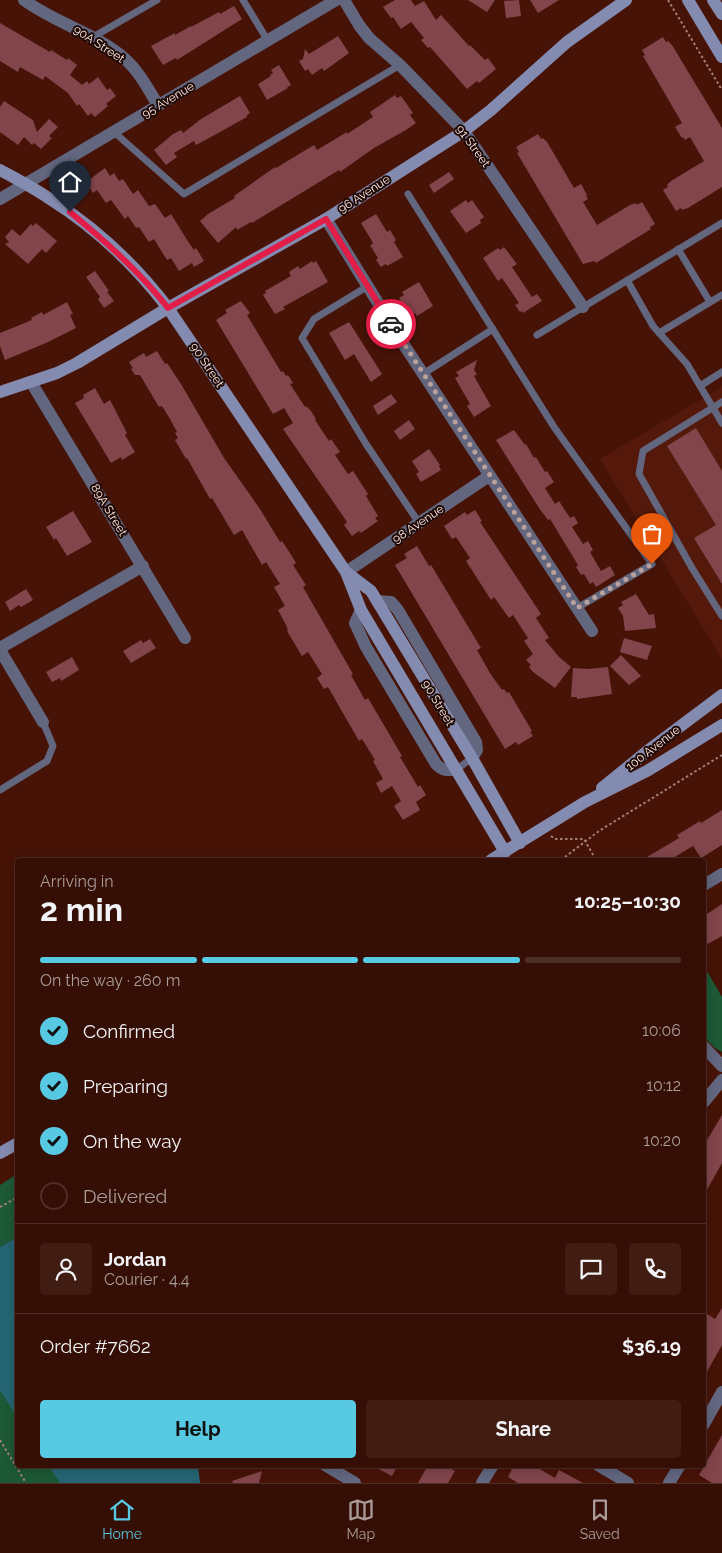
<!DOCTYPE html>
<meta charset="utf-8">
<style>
:root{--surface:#350e05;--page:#401c13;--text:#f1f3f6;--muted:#aa9c9a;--line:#4f2e27;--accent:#57c9e2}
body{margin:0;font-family:Raleway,sans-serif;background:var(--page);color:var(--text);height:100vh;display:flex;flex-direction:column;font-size:19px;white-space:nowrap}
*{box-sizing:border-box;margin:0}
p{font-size:16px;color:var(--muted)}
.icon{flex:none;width:28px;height:28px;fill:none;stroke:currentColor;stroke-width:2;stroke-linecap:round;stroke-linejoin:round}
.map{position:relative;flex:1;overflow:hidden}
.panel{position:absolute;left:15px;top:858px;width:691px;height:610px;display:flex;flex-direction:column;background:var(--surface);border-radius:5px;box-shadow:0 2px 12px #0003,0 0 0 1px var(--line)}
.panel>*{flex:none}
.pin{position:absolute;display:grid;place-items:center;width:42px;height:42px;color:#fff;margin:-51px -21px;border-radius:50% 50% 50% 0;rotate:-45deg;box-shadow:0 0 5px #0007}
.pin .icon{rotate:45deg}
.courier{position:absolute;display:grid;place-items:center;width:50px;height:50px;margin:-25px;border:4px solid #e11d48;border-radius:50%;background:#fff;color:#222;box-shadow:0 1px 6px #0007}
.head em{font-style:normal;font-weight:700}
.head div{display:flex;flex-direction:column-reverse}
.head{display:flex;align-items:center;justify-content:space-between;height:85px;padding:0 25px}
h1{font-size:32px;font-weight:700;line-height:38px}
.bar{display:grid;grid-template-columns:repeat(4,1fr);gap:8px 5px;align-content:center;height:60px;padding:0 25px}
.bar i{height:6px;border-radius:4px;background:var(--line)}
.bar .selected{background:var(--accent)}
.bar p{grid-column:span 4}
.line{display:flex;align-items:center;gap:12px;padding:0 25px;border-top:1px solid var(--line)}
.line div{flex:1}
.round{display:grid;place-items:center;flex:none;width:52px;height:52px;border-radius:5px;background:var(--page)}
ol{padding:0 25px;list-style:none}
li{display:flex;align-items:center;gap:15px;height:55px}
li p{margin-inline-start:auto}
li .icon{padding:5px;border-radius:50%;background:var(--accent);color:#111;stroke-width:4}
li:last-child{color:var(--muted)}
li i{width:28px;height:28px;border:2px solid var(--line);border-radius:50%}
.cta{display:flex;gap:10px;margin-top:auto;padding:10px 25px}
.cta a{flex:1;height:58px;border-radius:5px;background:var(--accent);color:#111;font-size:20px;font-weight:700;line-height:58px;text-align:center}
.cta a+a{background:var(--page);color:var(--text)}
.tabs{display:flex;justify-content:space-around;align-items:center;height:70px;border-top:1px solid var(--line);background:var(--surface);font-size:14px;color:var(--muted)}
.tabs a{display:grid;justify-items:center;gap:2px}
.tabs .selected{color:var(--accent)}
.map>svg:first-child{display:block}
.built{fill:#55190b}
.green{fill:#1d5936}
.water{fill:#256573}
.building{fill:#81454b}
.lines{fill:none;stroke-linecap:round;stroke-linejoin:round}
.path{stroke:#a17f77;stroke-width:2;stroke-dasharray:2.5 2.5;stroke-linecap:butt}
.lane{stroke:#62677f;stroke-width:7}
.street{stroke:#62677f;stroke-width:12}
.secondary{stroke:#838bb0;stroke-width:12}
.done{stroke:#bda19b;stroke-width:5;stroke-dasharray:0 9}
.route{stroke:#e11d48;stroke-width:6}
.labels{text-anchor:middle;stroke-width:4;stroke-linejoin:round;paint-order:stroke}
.street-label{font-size:12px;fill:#fcedea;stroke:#1f0804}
</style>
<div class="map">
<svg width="722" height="1483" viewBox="0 0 722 1483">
<rect width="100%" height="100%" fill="#471307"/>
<path class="built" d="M722,387V659L600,459Z"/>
<path class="green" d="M704,966L722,997V1052L715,1048L704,1037Z
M17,1174V1237L0,1247V1185Z
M0,1385L17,1411L18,1465H54L67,1483H0Z"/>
<path class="water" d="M17,1237V1417L0,1390V1247Z
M48,1465H198L200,1483H60Z"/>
<path class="building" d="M395,0H411L415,6L424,1L436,20L441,15L469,46L470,45L485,60L488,58L496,69L479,83L477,81L467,89L430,47L428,48L421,40L424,38L411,22L401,29L393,17L391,18L383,7Z
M468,0H495L487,12Z
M519,0L521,16L506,18L504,1Z
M530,0H559L538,13Z
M234,6L242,19L177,60L176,58L163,65L151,46L175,33V35L191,26V27L219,12L220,14Z
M0,23L50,52L51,50L67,60L68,58L77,65L70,75L82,85L87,81L89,84L98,77L107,90L110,88L116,96L106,104L108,106L95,117L91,113L88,116L79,104L77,106L68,93L45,76L43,80L20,67L18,72L0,61Z
M338,36L349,53L324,71L322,68L312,75L308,69L305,71L299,61L303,59L305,49L309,54Z
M663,37L666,42L668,41L672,45L722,128V187L688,208L682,210L681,208L676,211L663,190L668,187L667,185L671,181L704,161L690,137L685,140L683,137L682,138L675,127L682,123L643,56L645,55L642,50Z
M279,65L291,85L287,87L288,88L267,100L258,84L271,76L270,75L273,73L271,70Z
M395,95L397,98L401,96L413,113L410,115L416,123L406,130L374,148L340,172L339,170L252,223L251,222L237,230L236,227L218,243L200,221L208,214L235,198L234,196L275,167L276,168L314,145L317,150L347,132V134L373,117L370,112Z
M240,96L250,113L247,115V117L200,143L196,145L194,141L174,153L177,157L166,165L154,150L173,134L181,130L183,133L201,119Z
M4,101L33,120L37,132L49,119L58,127L49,136L52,138L41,149L34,143L32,145L24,137L18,145L0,132V107Z
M538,134L541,139L543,138L547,142L574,188L581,184L587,195L586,196L588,199L583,202L597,225L630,205L636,203L637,205L642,202L655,224L650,227L651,229L596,263L594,261L583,264L517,153L519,152L516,147Z
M105,168L110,176L114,173L119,181L123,179L133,194L138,190L149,206L155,204L165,218L171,214L187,240L194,250L196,248L204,261L194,267L192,263L179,271L171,258L167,260L154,239L149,242L139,227L136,228L128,216L125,219L111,200L106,203L97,190L93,193L86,182Z
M449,172L454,179L434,193L429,185Z
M466,200L468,203L472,200L484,217L480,220L481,223L466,233L450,211Z
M376,214L387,232L390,230L396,240L394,242L403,257L387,266L386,264L381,267L376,260L378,258L370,245L373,244L372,241L361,223Z
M36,223L57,241L46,253L42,249L28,264L5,244L9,242L5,237L12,229L20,236L31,224L33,226Z
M504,247L517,264L512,267L532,297L537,294L542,301L523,313L522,311L520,312L515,305L519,303L502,278L498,281L483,258L498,248L500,250Z
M312,261L313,263L316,261L328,282L283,307L285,309L275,314L263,295L266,293L265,291L291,276L289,272L298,266L300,269Z
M95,271L109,291L107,292L114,301L104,308L98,299L100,297L86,277Z
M419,282L433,306L417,316L415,313L410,316L399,298L404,295L402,292Z
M241,301L250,313L247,315L281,372L283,371L286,376L288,375L293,383L290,384L305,407L306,406L311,411L316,419L315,420L329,441L331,439L340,452L335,455L348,474L353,471L368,494L366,496L378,516L375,518L378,521L361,533L359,531L352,536L344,525L347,522L283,429L293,423L284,408L273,414L216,320L227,313L225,310Z
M67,302L73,314L70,315L76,328L46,343L5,360L0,346V333L32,320L31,318L42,312L43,315Z
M349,322L382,374L371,382L354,354L345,360L329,333Z
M157,351L165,364L167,363L181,384L224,458L260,509L280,542L282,541L290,553L296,563L293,565L306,585L303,587L353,674L351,675L365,700L368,698L402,756L400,757L418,787L420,785L426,795L416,802L420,810L403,820L394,806L401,801L392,786L381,793L376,783L383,779L373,761L375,760L362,739L359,741L328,687L324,689L317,678L322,674L308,652L302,656L287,631L288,630L286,625L278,610L285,606L274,587L280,584L266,562L262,565L242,530L234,535L212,498L210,499L187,458L186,459L175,440L178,438L175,433L177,432L170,419L162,406L159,407L140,375H135L131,369L133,368L129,362L144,353L146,357Z
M477,360L474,370L477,374L474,376L491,406L474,417L467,406L470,404L455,378L459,376L456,372Z
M95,388L104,404L110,400L127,433L125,435L135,452L122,460L121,457L111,463L75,403L84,398L83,395Z
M391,394L397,402L378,415L373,406Z
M409,420L415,429L400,440L394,431Z
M696,428L722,471V584L694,538L716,525L667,446Z
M514,430L525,445L526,444L534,458L536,457L545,472L547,471L554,482L545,488L555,504L559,501L570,518L574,516L578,523L572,527L583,544L588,541L593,550L590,552L601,571L610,566L615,575L596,587L593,582L590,584L584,574L581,575L576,567L578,565L550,519L548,520L539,508L496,440Z
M429,449L440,465L439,466L441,470L421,482L416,474L419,472L412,461Z
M475,510L482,521L480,522L541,614L536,618L549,638L545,640L559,657L571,667L555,688L533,672L529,667L531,665L526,660L533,654L524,641L528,638L513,615L509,618L494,597L491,600L466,561L470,558L456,537L452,539L444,526L465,512L467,515Z
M73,511L92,542L67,556L56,538L54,540L46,527Z
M417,546L429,566L431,565L481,648L477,650L490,673L502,690L504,689L507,693L509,692L532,731L530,732L533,736L518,745L516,742L505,749L395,565L407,558L404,554Z
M26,589L33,600L21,607L19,605L10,611L5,602Z
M636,594L649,615L654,614L656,628L625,631L623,616L618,608L623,605L621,602Z
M624,638L652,646L647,660L620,652Z
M150,639L156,648L131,663L123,651L141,640L143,643Z
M621,655L641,676L629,685L610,666Z
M72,657L79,670L61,681L60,678L52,682L46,672Z
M608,667L612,694L577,699V697H571L573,668L588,669Z
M722,810V845L701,858L693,846L670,860H642L679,838L677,835L700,821L701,823Z
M722,904V936L708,944L704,937V916Z
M722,1115V1163L704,1195V1145Z
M722,1308V1345L704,1377V1312L715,1319Z
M722,1435V1483H712L699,1475Z
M371,1465H398L392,1476Z
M428,1465H444L455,1471L448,1483H418Z
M514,1465H539L538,1468L555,1478L559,1470L583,1483H518L508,1477Z
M262,1471L259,1483H233L232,1481Z"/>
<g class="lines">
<path class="path" d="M668,0L722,90
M551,836L555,839H584L596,860
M561,860L599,831L722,755
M0,1207L18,1197
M0,1440L26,1483"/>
<path class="lane" d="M243,0L268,41
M93,37L157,0
M114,132L184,194L400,65
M408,194L554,427L652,564L577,608
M678,249L710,302
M627,280L653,326L687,364L722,423
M368,286L314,319L302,338L366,444L419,523
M659,333L722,295
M537,335L722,223
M423,374L493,329
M700,386L722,372
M722,402L643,451L639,474L692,568L722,616
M457,769L472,758
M0,790L47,761L53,746L43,722"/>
<path class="street" d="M24,0C55,23 95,33 124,58C139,71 148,89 158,105
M344,0L359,25L369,38L400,65L464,131L583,307
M0,199L336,0
M326,219L406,348L592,631
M31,382L185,638
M346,572L489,476
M377,601L391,602L398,610L476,742L477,750L472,758
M361,610L355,623L366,647L436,764C443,771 447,771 457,769
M0,648L143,566
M0,650L43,722
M704,885L722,874
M704,1047L722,1066
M704,1102L722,1080
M704,1424L722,1392
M325,1465L355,1483
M598,1465L628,1483
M482,1483L493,1465
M669,1483L680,1465"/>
<path class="secondary" d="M688,0L722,57
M713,0L722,14
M0,170C17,179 34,188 50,199C96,228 136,266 168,308L346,572L361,610L505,852
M0,392L57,373L77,363L168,308L326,219L464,131L491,110L567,42L626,0
M346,572L371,591L472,758L520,843
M602,788L650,749L722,695
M491,860L585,802L647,771L722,725
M0,1153L18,1143"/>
</g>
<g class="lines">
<path class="done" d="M391,324L577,608L652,564"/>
<path class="route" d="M70,212C106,242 139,271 168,308L326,219L391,324"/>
</g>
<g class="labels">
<g class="street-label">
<text transform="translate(99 44) rotate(33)" y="4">90A Street</text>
<text transform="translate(168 100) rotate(-31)" y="4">95 Avenue</text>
<text transform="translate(473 146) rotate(54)" y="4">91 Street</text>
<text transform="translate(364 194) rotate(-33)" y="4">96 Avenue</text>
<text transform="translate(207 365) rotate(56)" y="4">90 Street</text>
<text transform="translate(109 510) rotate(59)" y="4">89A Street</text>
<text transform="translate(418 524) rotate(-34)" y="4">98 Avenue</text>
<text transform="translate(438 703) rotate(59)" y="4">90 Street</text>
<text transform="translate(653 748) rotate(-38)" y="4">100 Avenue</text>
</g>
</g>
</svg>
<div class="pin" style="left:652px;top:564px;background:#ea580c"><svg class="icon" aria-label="bag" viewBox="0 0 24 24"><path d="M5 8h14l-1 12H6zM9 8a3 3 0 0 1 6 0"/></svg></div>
<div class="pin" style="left:70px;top:212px;background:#1f2937"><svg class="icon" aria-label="home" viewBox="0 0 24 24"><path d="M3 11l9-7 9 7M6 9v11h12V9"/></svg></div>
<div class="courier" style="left:391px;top:324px"><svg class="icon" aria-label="car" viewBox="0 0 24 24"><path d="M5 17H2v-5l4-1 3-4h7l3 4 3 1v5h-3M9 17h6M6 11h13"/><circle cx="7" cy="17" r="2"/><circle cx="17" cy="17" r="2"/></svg></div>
<section class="panel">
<div class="head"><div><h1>2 min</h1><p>Arriving in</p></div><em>10:25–10:30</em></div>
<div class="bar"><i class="selected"></i><i class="selected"></i><i class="selected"></i><i></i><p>On the way · 260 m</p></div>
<ol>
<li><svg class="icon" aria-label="check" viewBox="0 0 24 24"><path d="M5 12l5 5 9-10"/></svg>Confirmed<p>10:06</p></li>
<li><svg class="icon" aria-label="check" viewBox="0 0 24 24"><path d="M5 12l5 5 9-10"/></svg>Preparing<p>10:12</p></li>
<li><svg class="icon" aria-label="check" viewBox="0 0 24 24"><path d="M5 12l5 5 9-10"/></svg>On the way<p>10:20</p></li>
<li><i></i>Delivered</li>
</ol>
<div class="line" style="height:90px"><a class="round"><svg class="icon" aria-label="person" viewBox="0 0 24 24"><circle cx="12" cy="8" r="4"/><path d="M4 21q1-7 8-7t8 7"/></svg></a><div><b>Jordan</b><p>Courier · 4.4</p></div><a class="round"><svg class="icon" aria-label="chat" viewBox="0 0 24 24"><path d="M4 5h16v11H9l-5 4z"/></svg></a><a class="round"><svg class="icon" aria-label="phone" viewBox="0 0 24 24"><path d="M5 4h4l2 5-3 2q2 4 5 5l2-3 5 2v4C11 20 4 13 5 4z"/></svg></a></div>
<div class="line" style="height:65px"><div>Order #7662</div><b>$36.19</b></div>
<div class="cta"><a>Help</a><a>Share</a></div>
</section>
</div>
<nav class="tabs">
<a class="selected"><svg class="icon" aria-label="home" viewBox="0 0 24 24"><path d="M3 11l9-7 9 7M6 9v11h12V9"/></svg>Home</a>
<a><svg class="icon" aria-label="map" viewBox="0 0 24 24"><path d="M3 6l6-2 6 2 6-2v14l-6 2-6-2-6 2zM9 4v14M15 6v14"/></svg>Map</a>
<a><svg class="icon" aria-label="saved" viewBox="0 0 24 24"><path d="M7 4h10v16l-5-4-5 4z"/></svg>Saved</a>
</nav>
